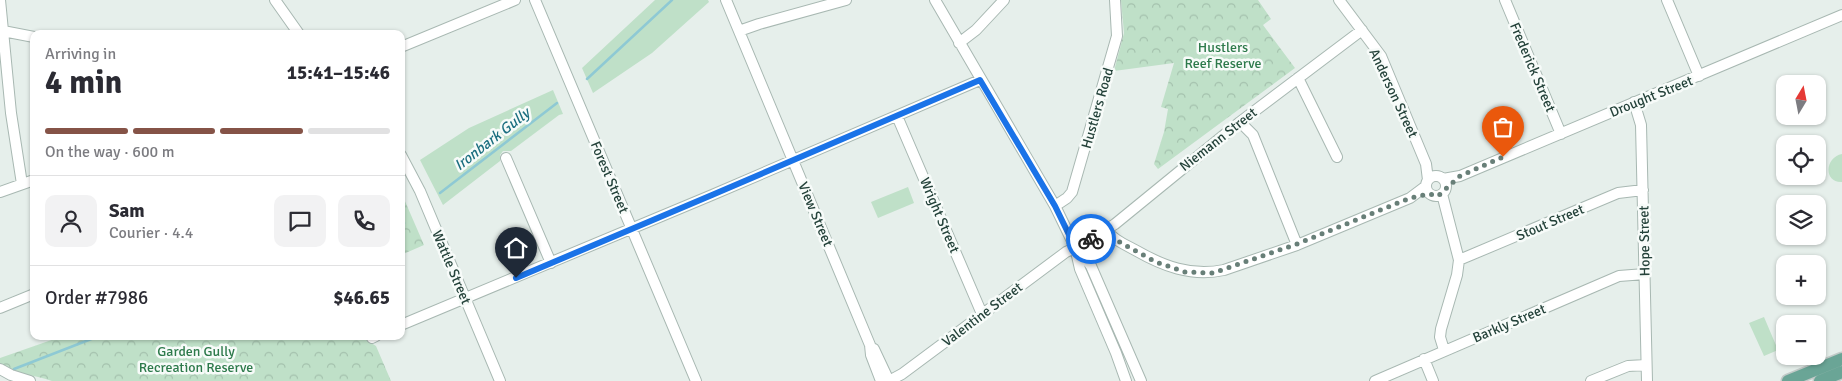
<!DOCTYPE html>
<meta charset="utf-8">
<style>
:root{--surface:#fff;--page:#f2f2f3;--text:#2b2b33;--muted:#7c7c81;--line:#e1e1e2;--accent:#855347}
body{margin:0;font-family:Signika,sans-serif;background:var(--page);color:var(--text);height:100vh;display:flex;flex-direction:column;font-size:19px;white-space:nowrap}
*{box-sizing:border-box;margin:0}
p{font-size:16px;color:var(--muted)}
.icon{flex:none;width:28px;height:28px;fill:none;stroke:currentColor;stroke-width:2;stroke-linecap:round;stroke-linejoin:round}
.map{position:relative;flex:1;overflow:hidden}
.panel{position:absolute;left:30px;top:30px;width:375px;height:310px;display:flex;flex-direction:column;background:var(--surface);border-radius:10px;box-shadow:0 1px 4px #0004}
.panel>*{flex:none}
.needle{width:32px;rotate:10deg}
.tools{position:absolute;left:1776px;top:75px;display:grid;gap:10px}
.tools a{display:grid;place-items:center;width:50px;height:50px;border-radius:10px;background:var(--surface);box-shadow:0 1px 4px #0004;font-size:25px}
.pin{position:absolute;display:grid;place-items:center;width:42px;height:42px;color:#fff;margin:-51px -21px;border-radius:50% 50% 50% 0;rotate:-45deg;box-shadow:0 0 5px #0007}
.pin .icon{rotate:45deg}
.courier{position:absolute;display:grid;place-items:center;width:50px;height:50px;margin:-25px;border:4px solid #1a73e8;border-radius:50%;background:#fff;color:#222;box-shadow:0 1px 6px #0007}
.head em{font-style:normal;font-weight:700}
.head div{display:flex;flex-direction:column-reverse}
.head{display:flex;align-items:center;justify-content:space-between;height:85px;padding:0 15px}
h1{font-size:32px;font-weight:700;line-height:38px}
.bar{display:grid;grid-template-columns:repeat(4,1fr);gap:8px 5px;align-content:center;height:60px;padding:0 15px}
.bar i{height:6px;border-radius:4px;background:var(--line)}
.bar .current{background:var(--accent)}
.bar p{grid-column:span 4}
.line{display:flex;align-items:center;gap:12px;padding:0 15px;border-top:1px solid var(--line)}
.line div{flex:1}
.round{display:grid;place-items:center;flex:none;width:52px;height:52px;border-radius:10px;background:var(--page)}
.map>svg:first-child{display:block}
.green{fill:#bfe0c8}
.park{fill:url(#park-crowns)}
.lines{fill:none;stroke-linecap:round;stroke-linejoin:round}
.stream{stroke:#8ec9d4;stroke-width:2.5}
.minor-casing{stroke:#a8b8b2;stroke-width:12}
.major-casing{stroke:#c2cac8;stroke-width:15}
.minor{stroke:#fff;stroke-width:10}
.major{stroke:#6aa596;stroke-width:12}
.done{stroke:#687f78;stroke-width:5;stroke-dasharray:0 9}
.route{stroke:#1a73e8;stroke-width:6}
.labels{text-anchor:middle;stroke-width:5;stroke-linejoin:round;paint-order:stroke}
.park-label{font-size:14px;fill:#2d7a4b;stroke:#f7fbf9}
.street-label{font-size:14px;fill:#24423a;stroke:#f7fbf9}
.water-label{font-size:15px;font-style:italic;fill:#1c6f80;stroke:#f7fbf9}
</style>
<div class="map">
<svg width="1842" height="381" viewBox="0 0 1842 381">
<defs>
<pattern id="park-crowns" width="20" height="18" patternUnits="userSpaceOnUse" patternTransform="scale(1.25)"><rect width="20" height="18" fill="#bfe0c8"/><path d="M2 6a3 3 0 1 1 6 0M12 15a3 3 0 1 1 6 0" fill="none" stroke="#a4c1ad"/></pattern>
</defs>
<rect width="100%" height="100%" fill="#e6efeb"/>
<path class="green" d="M655,0H708L709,2L652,53L593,93L582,68Z
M553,90L563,114L559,115L511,151H503L500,155V161L443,205L420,160L469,128Z
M1842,154V182C1823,183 1825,157 1842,154Z
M908,187L914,203L878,218L871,202Z
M1764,317L1778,350L1764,356L1749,323Z"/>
<path class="park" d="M1121,0H1258L1271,19L1263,25L1295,68L1158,169L1154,164L1164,132L1168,109L1161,107L1174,63L1114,71L1124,33Z
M401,192L424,245L401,255Z
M63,336H360L376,346L391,381H52C33,374 16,375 0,363V358Z"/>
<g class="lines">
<path class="stream" d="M587,79L672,0
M440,193L557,103
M401,224L404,223
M14,369L99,336"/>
<defs>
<path id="minor" d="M0,0L11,113L22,184
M275,0L299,34
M535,0L696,381
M726,0L870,345L871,355L881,381
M935,0L1055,206L1075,247L1080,269L1116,353L1126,381
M1339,0L1381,56L1426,164L1428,180
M1505,0L1561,134
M1667,0L1699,76
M3,31L34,37
M739,31L759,24L846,0
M959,43L976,30L1004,0
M401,47L515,0
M1298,78L1337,157
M1634,102L1641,125L1647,381
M897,116L982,314
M1240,122L1253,135L1297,245
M401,155L420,191L500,381
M506,158L551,263
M1426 186a10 10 0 1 1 20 0a10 10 0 1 1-20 0Z
M1443,179L1460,176L1842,15
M0,192L34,180
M1442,194L1459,260L1457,275L1441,329L1440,337L1444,350
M1055,206L1067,198L1072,192L1117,36L1115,0
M1106,230C1114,240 1124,244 1135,250C1163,266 1191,277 1224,270L1297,245L1410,198L1426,186
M1075,247L1086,259L1091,266L1141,381
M1459,260L1618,193L1643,190
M0,308L34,294
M401,325L712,195L980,80
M372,338L376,336
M874,349L889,381
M1424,359L1433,381
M0,369L11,375L30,381
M889,381L902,374L1066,252L1081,245L1115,224L1240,122L1362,30
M1375,381L1619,276L1645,274
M1591,381L1628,366L1646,365"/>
<path id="major" d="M1788,381L1842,359
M1820,381L1842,372"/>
</defs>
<use href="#minor" class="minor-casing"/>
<use href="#major" class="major-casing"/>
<use href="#minor" class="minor"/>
<use href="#major" class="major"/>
</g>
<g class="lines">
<path class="done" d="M1091,239L1106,230L1114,239L1156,262L1185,272L1213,273L1297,244L1410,198L1429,194L1438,196L1460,176L1503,157"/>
<path class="route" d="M516,278L712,195L980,80L1055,206L1075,247L1091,239"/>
</g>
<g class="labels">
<g class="park-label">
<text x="1223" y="52">Hustlers<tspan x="1223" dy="16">Reef Reserve</tspan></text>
<text x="196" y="356">Garden Gully<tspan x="196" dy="16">Recreation Reserve</tspan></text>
</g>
<g class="street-label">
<text transform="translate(1533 67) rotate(67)" y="5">Frederick Street</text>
<text transform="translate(1394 93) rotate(65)" y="5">Anderson Street</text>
<text transform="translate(1651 96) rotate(-22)" y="5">Drought Street</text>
<text transform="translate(1097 108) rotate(-74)" y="5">Hustlers Road</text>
<text transform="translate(1218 139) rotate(-38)" y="5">Niemann Street</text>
<text transform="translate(610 177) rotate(67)" y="5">Forest Street</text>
<text transform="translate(816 214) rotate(67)" y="5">View Street</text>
<text transform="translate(940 215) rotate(67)" y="5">Wright Street</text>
<text transform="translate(1550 222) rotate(-23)" y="5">Stout Street</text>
<text transform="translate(1644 241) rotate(-91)" y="5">Hope Street</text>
<text transform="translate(452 267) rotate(67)" y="5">Wattle Street</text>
<text transform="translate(982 314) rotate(-37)" y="5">Valentine Street</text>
<text transform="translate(1509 323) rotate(-23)" y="5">Barkly Street</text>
</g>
<g class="water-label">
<text transform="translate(492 139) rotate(-38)" y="5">Ironbark Gully</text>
</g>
</g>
</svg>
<div class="tools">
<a><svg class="needle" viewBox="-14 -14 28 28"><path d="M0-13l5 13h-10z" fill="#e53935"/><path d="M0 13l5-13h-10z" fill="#7c7c81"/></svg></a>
<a><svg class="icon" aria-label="locate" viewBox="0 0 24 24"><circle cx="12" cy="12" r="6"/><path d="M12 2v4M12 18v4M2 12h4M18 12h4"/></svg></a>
<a><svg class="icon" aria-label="layers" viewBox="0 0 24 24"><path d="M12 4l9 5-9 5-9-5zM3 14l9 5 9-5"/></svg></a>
<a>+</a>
<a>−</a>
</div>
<div class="pin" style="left:1503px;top:157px;background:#ea580c"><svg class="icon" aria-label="bag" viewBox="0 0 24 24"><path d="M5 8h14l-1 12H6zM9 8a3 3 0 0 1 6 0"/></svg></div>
<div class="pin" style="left:516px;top:278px;background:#1f2937"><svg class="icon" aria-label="home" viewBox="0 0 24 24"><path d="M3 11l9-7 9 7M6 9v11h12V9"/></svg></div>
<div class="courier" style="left:1091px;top:239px"><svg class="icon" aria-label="bike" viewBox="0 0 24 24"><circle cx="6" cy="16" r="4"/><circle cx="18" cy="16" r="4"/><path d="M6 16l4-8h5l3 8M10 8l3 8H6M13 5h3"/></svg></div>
<section class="panel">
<div class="head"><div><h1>4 min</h1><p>Arriving in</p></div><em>15:41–15:46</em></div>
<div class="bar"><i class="current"></i><i class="current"></i><i class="current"></i><i></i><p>On the way · 600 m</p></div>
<div class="line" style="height:90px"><a class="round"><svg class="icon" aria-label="person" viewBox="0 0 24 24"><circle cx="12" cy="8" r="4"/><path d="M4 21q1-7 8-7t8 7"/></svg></a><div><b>Sam</b><p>Courier · 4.4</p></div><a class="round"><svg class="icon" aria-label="chat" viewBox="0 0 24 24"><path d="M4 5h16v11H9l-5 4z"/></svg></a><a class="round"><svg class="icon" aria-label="phone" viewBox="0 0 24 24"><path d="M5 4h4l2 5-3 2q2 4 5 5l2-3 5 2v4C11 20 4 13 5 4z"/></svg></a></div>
<div class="line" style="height:65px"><div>Order #7986</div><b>$46.65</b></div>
</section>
</div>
